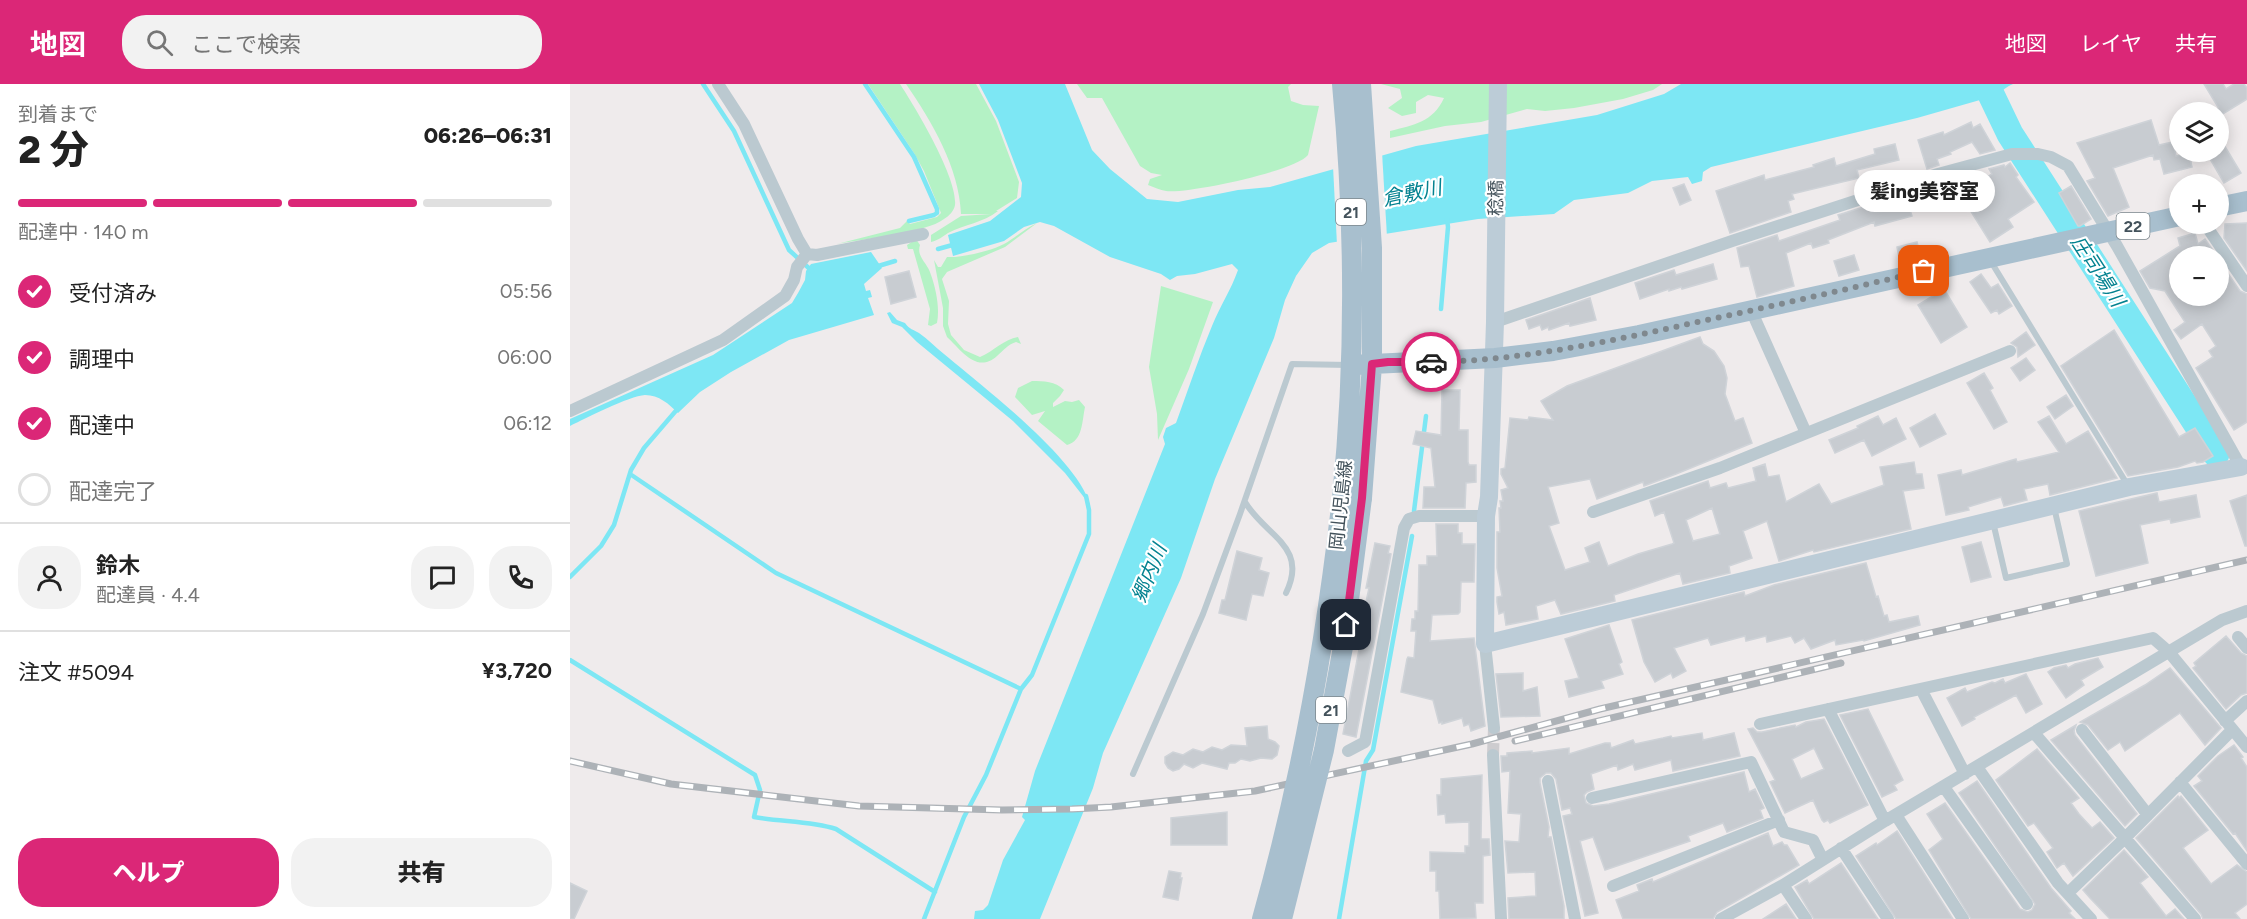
<!DOCTYPE html>
<html lang="ja">
<meta charset="utf-8">
<style>
:root{--surface:#fff;--page:#f2f2f2;--text:#222;--muted:#767676;--line:#e0e0e0;--accent:#db2777}
body{margin:0;font-family:Figtree,"Noto Sans JP",sans-serif;background:var(--page);color:var(--text);height:100vh;display:flex;flex-direction:column;font-size:22px;white-space:nowrap}
*{box-sizing:border-box;margin:0}
p{font-size:20px;color:var(--muted)}
.icon{flex:none;width:33px;height:33px;fill:none;stroke:currentColor;stroke-width:2;stroke-linecap:round;stroke-linejoin:round}
.map{position:relative;flex:1;overflow:hidden}
.drawer{display:flex;flex-direction:column;background:var(--surface);width:570px}
.drawer>*{flex:none}
.buttons{position:absolute;left:1599px;top:18px;display:grid;gap:12px}
.buttons a{display:grid;place-items:center;width:60px;height:60px;border-radius:50%;background:var(--surface);box-shadow:0 3px 15px #0003;font-size:30px}
.pin{position:absolute;display:grid;place-items:center;width:51px;height:51px;color:#fff;margin:-26px;border-radius:12px;box-shadow:0 3px 9px #0006}
.courier{position:absolute;display:grid;place-items:center;width:60px;height:60px;margin:-30px;border:4px solid #db2777;border-radius:50%;background:#fff;color:#222;box-shadow:0 2px 8px #0007}
.bubble{position:absolute;height:42px;border-radius:21px;background:var(--surface);box-shadow:0 3px 15px #0003;font-size:20px;font-weight:800;line-height:42px;text-align:center}
.head em{font-style:normal;font-weight:800}
.head div{display:flex;flex-direction:column-reverse}
.head{display:flex;align-items:center;justify-content:space-between;height:102px;padding:0 18px}
h1{font-size:39px;font-weight:800;line-height:45px}
.bar{display:grid;grid-template-columns:repeat(4,1fr);gap:9px 6px;align-content:center;height:72px;padding:0 18px}
.bar i{height:8px;border-radius:4px;background:var(--line)}
.bar .active{background:var(--accent)}
.bar p{grid-column:span 4}
.line{display:flex;align-items:center;gap:15px;padding:0 18px;border-top:2px solid var(--line)}
.line div{flex:1}
.round{display:grid;place-items:center;flex:none;width:63px;height:63px;border-radius:24px;background:var(--page)}
ol{padding:0 18px;list-style:none}
li{display:flex;align-items:center;gap:18px;height:66px}
li p{margin-inline-start:auto}
li .icon{padding:6px;border-radius:50%;background:var(--accent);color:#fff;stroke-width:4}
li:last-child{color:var(--muted)}
li i{width:33px;height:33px;border:3px solid var(--line);border-radius:50%}
.cta{display:flex;gap:12px;margin-top:auto;padding:12px 18px}
.cta a{flex:1;height:69px;border-radius:24px;background:var(--accent);color:#fff;font-size:24px;font-weight:800;line-height:69px;text-align:center}
.cta a+a{background:var(--page);color:var(--text)}
header{display:flex;align-items:center;gap:36px;box-sizing:border-box;height:84px;padding:0 30px;background:var(--accent);color:#fff}
header strong{font-size:28px}
nav{display:flex;gap:33px;margin-inline-start:auto;font-size:21px}
.search{width:420px;height:54px;background:var(--page);display:flex;align-items:center;gap:15px;box-sizing:border-box;padding:0 21px;border-radius:24px;color:var(--muted);font-size:22px}
main{display:flex;flex:1;min-height:0}
.map>svg:first-child{display:block}
.green{fill:#b4f2c5}
.water{fill:#7de7f4}
.pier{fill:#efebec}
.lines{fill:none;stroke-linecap:round;stroke-linejoin:round}
.stream{stroke:#7de7f4;stroke-width:4.5}
.river{stroke:#7de7f4;stroke-width:27}
.building{fill:#c8ccd1;stroke:#cfd3d8;stroke-width:1.5;fill-rule:evenodd}
.street-tunnel{stroke:#cdcccf;stroke-width:12;stroke-dasharray:12 6;stroke-linecap:butt}
.lane{stroke:#bbc9d0;stroke-width:6}
.street{stroke:#bbc9d0;stroke-width:12}
.secondary{stroke:#bcccd7;stroke-width:18}
.primary{stroke:#a8bfce;stroke-width:20}
.rail-casing{stroke:#adb2b7;stroke-width:7}
.rail{stroke:#fff;stroke-width:4.5;stroke-dasharray:14;stroke-linecap:butt}
.primary-bridge{stroke:#a8bfce;stroke-width:20}
.done{stroke:#7f888e;stroke-width:6;stroke-dasharray:0 10.8}
.route{stroke:#db2777;stroke-width:8}
.labels{text-anchor:middle;stroke-width:4.5;stroke-linejoin:round;paint-order:stroke}
.shield{fill:#fff;stroke:#7b868c;stroke-width:1.5}
.shield-label{font-size:16px;font-weight:bold;fill:#43525b}
.street-label{font-size:18px;fill:#43525b;stroke:#fff}
.water-label{font-size:20px;font-style:italic;fill:#038290;stroke:#fff}
</style>
<header>
<strong>地図</strong>
<div class="search"><svg class="icon" aria-label="search" viewBox="0 0 24 24"><circle cx="10" cy="10" r="6"/><path d="M15 15l6 6"/></svg>ここで検索</div>
<nav><a>地図</a><a>レイヤ</a><a>共有</a></nav>
</header>
<main>
<section class="drawer">
<div class="head"><div><h1>2 分</h1><p>到着まで</p></div><em>06:26–06:31</em></div>
<div class="bar"><i class="active"></i><i class="active"></i><i class="active"></i><i></i><p>配達中 · 140 m</p></div>
<ol>
<li><svg class="icon" aria-label="check" viewBox="0 0 24 24"><path d="M5 12l5 5 9-10"/></svg>受付済み<p>05:56</p></li>
<li><svg class="icon" aria-label="check" viewBox="0 0 24 24"><path d="M5 12l5 5 9-10"/></svg>調理中<p>06:00</p></li>
<li><svg class="icon" aria-label="check" viewBox="0 0 24 24"><path d="M5 12l5 5 9-10"/></svg>配達中<p>06:12</p></li>
<li><i></i>配達完了</li>
</ol>
<div class="line" style="height:108px"><a class="round"><svg class="icon" aria-label="person" viewBox="0 0 24 24"><circle cx="12" cy="8" r="4"/><path d="M4 21q1-7 8-7t8 7"/></svg></a><div><b>鈴木</b><p>配達員 · 4.4</p></div><a class="round"><svg class="icon" aria-label="chat" viewBox="0 0 24 24"><path d="M4 5h16v11H9l-5 4z"/></svg></a><a class="round"><svg class="icon" aria-label="phone" viewBox="0 0 24 24"><path d="M5 4h4l2 5-3 2q2 4 5 5l2-3 5 2v4C11 20 4 13 5 4z"/></svg></a></div>
<div class="line" style="height:78px"><div>注文 #5094</div><b>¥3,720</b></div>
<div class="cta"><a>ヘルプ</a><a>共有</a></div>
</section>
<div class="map">
<svg width="1677" height="835" viewBox="0 0 1677 835">
<rect width="100%" height="100%" fill="#efebec"/>
<path class="green" d="M298,0H330C345,23 388,94 385,121C384,127 379,132 374,135C356,149 293,155 267,160L330,144L337,137L340,140L367,133L371,129L354,87L344,69Z
M336,0H406L426,37L449,98L447,114L426,127H428C413,139 395,140 378,149C372,153 369,156 361,158V151L391,132L421,130H391C389,83 362,38 336,0Z
M507,0H721L718,3L721,17L733,21L749,22L738,71C726,87 618,110 596,107C590,106 584,103 578,101L580,95L592,91L581,89L570,82L532,14H517Z
M811,0H1092L1083,6L1053,15L1004,24L975,27L957,25L911,38L875,42L820,54V47C844,41 863,38 874,14L858,11L846,18V29L832,32L818,24L832,14L830,5Z
M467,139L435,163L377,188L372,195L379,217L378,240L381,251L394,266L410,273C424,267 434,255 448,253L451,260L446,258C437,261 434,266 427,272C407,290 392,267 377,253L373,242V224L364,176L368,183H371L377,173C391,174 421,167 434,160C445,154 454,145 467,139Z
M346,155L350,161C346,173 358,179 361,191C366,205 370,224 367,239L361,242L358,241L360,225L343,165H338L337,161Z
M591,202L643,218L619,285L588,356L587,330L579,283Z
M462,297C474,297 485,297 494,306L490,312L483,319V323L495,317L502,318L509,316L515,323C512,337 513,357 497,361L468,337L475,327L462,331L445,313L448,304Z"/>
<path class="water" d="M409,0H495L522,66L540,85L577,115L608,118L668,106L700,103L846,62L1027,31L1094,10L1111,0H1443C1431,5 1424,17 1410,16L1347,34L1141,83L1133,88L1132,97L1122,100L1118,93L1082,97L1058,109L1004,116L984,130L908,135L759,159L742,169L726,192L715,216L704,254L645,395L611,494L533,669L523,704L470,835H404L405,827L413,826L418,821L433,776L455,736L452,733L465,687L595,360L593,353L596,344L606,339C618,306 629,273 642,242C650,222 661,206 668,186L662,180L625,190L607,192L600,196L591,190L540,173L484,142L470,138L454,143L434,157L383,172L378,151L420,137L451,113L452,99L428,36Z
M301,168L312,184L294,200L296,207L300,206L302,213L298,214L304,231L219,256L161,288L130,308L108,329C99,320 89,311 75,311C59,312 16,334 0,342V335L143,271L222,219L228,209L235,196L236,187L241,180Z
M320,228L327,236L335,239C339,245 344,246 349,249C358,255 366,264 374,270C412,302 508,375 520,421L495,389L443,337L347,258L332,243L322,239L317,229Z"/>
<path class="pier" d="M812,68L817,153L767,161L763,82Z"/>
<g class="lines">
<path class="stream" d="M133,0L164,47L219,166L242,187
M295,0L344,73L367,125V129L364,131L339,137
M368,165L386,160
M305,183L325,177
M871,225L878,143L877,135
M60,390L206,489L451,605
M844,427L856,332
M0,493L31,462L44,441L61,386L74,364L110,322
M0,576L185,691L190,706L184,733C211,738 241,737 266,745L365,808
M354,835L394,733L416,691L451,605L462,591L519,450V426L516,412
M769,835L796,677L803,666L842,452"/>
<path class="river" d="M1416,0L1440,50L1646,370"/>
</g>
<path class="building" d="M1634,0H1653L1656,5L1664,0H1674L1677,4V15L1648,33V23Z
M1581,36L1589,61L1603,58L1606,72L1619,69L1622,83L1594,90L1590,75L1584,76L1583,71L1543,84L1559,123L1538,132L1517,97L1525,94L1507,59Z
M1401,38L1403,44L1410,40L1425,66L1410,70L1402,58L1380,68L1381,70L1367,75L1369,81L1357,85L1348,56L1373,48L1374,51Z
M1648,51L1671,89L1654,99L1636,68H1648Z
M1325,60L1329,76L1287,86L1289,94L1222,110L1224,115L1218,117L1221,128L1160,149L1146,107L1194,91L1195,96L1244,83L1243,81L1264,74L1266,82L1305,70L1304,65Z
M1440,79L1448,91L1446,93L1464,118L1438,135L1443,143L1420,158L1390,110L1422,90L1419,85L1434,81L1435,83Z
M1114,100L1121,116L1110,121L1103,104Z
M1501,102L1521,135L1510,142H1508L1489,109Z
M1335,110L1342,132L1305,142L1304,138L1258,156L1259,159L1243,164L1241,159L1216,169L1224,202L1187,213L1179,182L1171,183L1167,164L1207,151L1209,157L1270,136L1268,131Z
M1677,139V187L1654,154L1655,140Z
M1625,149L1628,160L1635,155L1647,172H1610V212H1648V175L1670,207L1677,210V338L1664,346L1626,284L1643,273L1639,267L1646,262L1632,240L1611,255L1604,246L1615,238L1595,207L1580,204L1570,187L1610,162L1608,154Z
M1347,158L1351,174L1330,179L1327,163Z
M1284,171L1289,186L1269,192L1264,177Z
M1143,180L1147,195L1112,205L1111,203L1099,207V205L1070,215L1065,199L1104,186L1106,191Z
M339,187L346,213L321,220L315,193Z
M1411,190L1421,204L1428,200L1442,222L1429,230L1427,226L1421,229L1400,198Z
M1374,205L1397,243L1371,259L1348,221Z
M1020,214L1026,236L1000,242L999,239L979,246L978,243L972,246L970,241L959,245L956,236Z
M1544,246L1609,353L1625,344L1643,372L1633,378L1627,379L1625,377L1608,383L1558,392L1491,282Z
M1456,248L1465,261L1448,273L1447,263L1441,259Z
M1130,253L1133,260L1144,267L1154,282L1157,294L1155,310L1165,337L1173,334L1182,359L1106,390L1074,402L1073,398L1027,415L1020,395L978,403L989,439L979,442L995,486L1020,478L1015,464L1029,458L1038,482L1068,470L1102,460L1104,459L1094,428L1085,432L1080,417L1138,397L1140,404L1156,399L1158,404L1186,397L1183,384L1195,380L1198,393L1209,391L1216,418L1249,400L1261,420L1314,401L1310,383L1344,378L1346,390H1352L1354,404L1333,407L1341,445L1244,468L1243,466L1209,477L1197,437L1173,447L1182,474L1159,482L1160,489L1113,500L1110,489L1044,511L1045,517L991,530L985,516L966,522L968,535L936,541L934,528L929,530L927,518V513L932,512L927,484V448H930L929,424H931L930,417H933L931,406L938,404L931,390V385L935,384L940,334L958,336L959,333L983,336L971,317L997,302ZM1142,424L1150,450L1123,457L1116,436Z
M1456,274L1465,286L1450,297L1441,284Z
M1414,289L1423,304L1420,306L1437,338L1424,345L1397,299Z
M872,306H890L889,346H898V378L899,381H906V398L896,399L895,424H853L854,403H865L861,364L843,360L846,347L871,351Z
M1496,311L1503,322L1485,335L1477,323Z
M1365,330L1376,350L1350,363L1340,344Z
M1308,332L1313,341L1326,334L1336,355L1302,372L1294,356L1265,369L1259,356L1288,344L1287,342Z
M1479,332L1496,360L1518,347L1547,394L1480,411L1478,400L1454,405L1457,416L1434,422L1431,413L1398,423L1399,426L1376,431L1368,391L1391,386L1392,391L1446,375L1447,378L1489,368L1468,338Z
M1587,409L1589,418L1626,411L1630,433L1601,439L1600,435L1570,441L1578,479L1526,492L1509,427Z
M1677,411V462H1675L1660,417Z
M866,440H888V449H892V460H905L904,498H891L890,528L888,530L862,531L860,557L904,554L915,642L901,647L899,640L894,642L892,634L872,640V638L869,639L863,616L831,608L837,575L838,573L844,574L846,547H841L842,535H845V527H848L849,481H857V472H867Z
M1411,458L1421,493L1401,498L1392,463Z
M805,459L820,462L818,469L821,470L786,653L773,650L798,518H796L799,504H796Z
M667,467L692,474L689,486L699,489L693,512L682,510L676,536L649,529L652,516H655Z
M1296,479L1306,513L1308,512L1314,532L1317,531L1319,538L1348,532L1350,541L1294,557L1293,556L1266,561L1265,556L1241,565L1234,554L1225,559L1221,552L1197,558L1196,552L1176,557L1175,552L1141,561L1138,554L1104,564L1116,587L1103,594L1101,589L1085,598L1074,578L1062,536L1174,508L1175,512L1204,501Z
M1039,541L1052,578L1049,580L1053,590L1031,597L1034,604L999,613L995,597L1009,594L995,555Z
M1656,552L1671,569L1677,572V609L1671,611L1656,625L1623,584L1626,582L1624,579Z
M1528,574L1533,583L1511,596L1514,601L1496,614L1478,588L1484,584L1496,581L1498,584L1505,580Z
M1600,584L1651,644L1635,661L1610,629L1555,667L1550,658L1538,666L1518,641L1510,638L1575,601Z
M953,589V607L967,603L970,632L931,633L926,590Z
M1456,590L1472,620L1456,629L1446,611L1404,633L1405,635L1392,642L1377,614L1395,604L1397,608L1422,598L1425,599L1433,595L1435,599Z
M1298,625L1333,696L1324,701L1327,706L1312,713L1270,631Z
M1254,635L1298,721L1260,739L1258,736L1254,738L1252,736L1243,716L1215,729L1200,698L1205,696L1178,645L1183,644L1187,648H1192L1225,641L1226,643L1236,638ZM1244,664L1254,685L1231,695L1222,675Z
M1506,641L1504,647L1505,651L1567,730L1555,742L1481,656Z
M697,642L698,655L705,658L709,662L707,671L702,675L691,674L680,677L671,675L665,679H659L657,685L632,679L623,684L614,680L609,685L603,687L598,684L595,679V673L603,668L613,671L623,665L633,668L642,663L652,666L661,661L677,662L675,644Z
M1132,649L1133,656L1164,649L1170,672L1103,687L1101,676L1065,686L1063,680L1048,686L1047,681L1021,690L1024,705L1017,708L1014,711L1016,719L1023,722L1039,720L1174,688L1179,708L1185,705L1194,724L1190,726L1193,734L1157,748L1153,739L1118,752L1120,757L1035,786L1023,753L1010,757L1028,829L1015,832L993,732L1002,730L1000,724L992,726L986,695L981,689H976L970,694V699L979,743L978,753H981L994,822V835H939L938,814L966,812L965,788L938,789L935,757L949,758L951,730L938,729L940,687L932,688L931,672H937V669L962,667V669L999,664V670L1035,659H1040L1041,664L1063,656L1065,660L1093,654L1101,652L1102,654Z
M1664,661L1673,673L1671,674L1677,683V767L1665,749L1663,750L1624,702L1632,697L1628,692L1648,672Z
M1467,665L1509,714L1501,719L1509,730L1522,744L1530,738L1544,754L1503,792L1494,779L1487,784L1477,768L1483,764L1464,739L1458,742L1426,696Z
M912,691L911,755H919L920,771L913,772V819H905L906,834L870,835L869,807H866V787H860V768L895,769V762H899V738L876,739L875,730L868,731L867,711H871V695Z
M1407,697L1481,804L1501,827L1499,829L1505,835H1401L1359,766L1373,755L1357,730L1375,719L1450,825L1458,828L1462,826L1465,820L1389,709Z
M1608,712L1609,714L1611,712L1638,746L1613,764L1641,800L1667,781L1677,788V820L1665,829L1670,835H1633L1631,830L1566,754Z
M657,728V761H601V734Z
M1327,747L1383,835H1326L1286,772L1306,759L1307,761Z
M1198,749L1203,762L1212,758L1214,761H1217L1229,781L1147,828L1143,835H1053L1046,816L1069,807L1067,801L1082,795L1083,798Z
M1554,766L1578,793L1570,799L1596,832L1605,825L1614,835H1540L1520,814L1513,806Z
M1271,779L1273,782L1308,835H1244L1225,803L1237,796L1239,800Z
M599,787L611,789L610,794H612L608,816L593,813Z
M0,799L17,807L4,835H0Z
M1216,820L1226,835H1193Z"/>
<g class="lines">
<path class="street-tunnel" d="M923,671L924,644"/>
<path class="lane" d="M1420,176L1557,400
M675,418C695,452 739,462 716,509
M1423,438L1436,494L1497,480L1484,423
M563,690L633,530L670,430L722,280L779,281"/>
<path class="street" d="M1635,140L1677,202
M237,170L247,171L353,150
M1181,226L1236,349
M925,238L1165,156L1368,90L1442,70H1468L1481,73L1498,82L1547,162L1671,383H1676
M0,327L153,256L215,212L224,196L227,183L237,170L228,155L174,40L148,0
M1023,428L1150,384L1440,267
M1668,553L1677,564
M915,560L924,644
M1351,605L1395,690
M1258,625L1315,737
M1655,637L1677,617
M1190,640L1583,554L1599,568L1677,663
M1512,646L1578,731
M1464,649L1625,835
M778,667L795,658L834,444L839,435L849,432H916
M923,671L931,835
M1407,683L1488,799L1521,835
M978,697L1005,835
M1610,698L1677,780
M1374,703L1457,820
M1022,714L1181,678L1214,748L1243,756L1253,776
M1326,731L1393,835
M1271,764L1318,835
M1213,801L1236,835
M1043,802L1209,736
M1498,809L1555,754L1662,646
M1151,835L1213,801L1315,737L1652,536L1677,527"/>
<path class="secondary" d="M928,0L925,238L919,413L916,432L915,560L1559,403L1671,383"/>
<path class="primary" d="M791,0L802,164V281L792,414
M1648,123L1677,117
M782,281L925,274L983,267L1069,251L1610,132
M772,414C786,276 785,138 772,0"/>
<defs>
<path id="rail" d="M945,657L1271,579
M0,677L101,700L289,722L432,726L502,725L541,723L685,707L902,660L1030,625L1677,476"/>
</defs>
<use href="#rail" class="rail-casing"/>
<use href="#rail" class="rail"/>
<path class="primary-bridge" d="M692,835C731,697 756,557 772,414
M712,835L754,666L773,563L792,414"/>
</g>
<g class="lines">
<path class="done" d="M861,278C947,277 1031,259 1114,241C1194,224 1274,206 1354,187"/>
<path class="route" d="M776,541L792,414L802,280L818,278H861"/>
</g>
<g class="labels">
<g class="shield">
<rect x="766" y="115" width="30" height="26" rx="4.5"/>
<rect x="1546.5" y="129" width="33" height="26" rx="4.5"/>
<rect x="746" y="613" width="30" height="26" rx="4.5"/>
</g>
<g class="shield-label">
<text x="781" y="134">21</text>
<text x="1563" y="148">22</text>
<text x="761" y="632">21</text>
</g>
<g class="street-label">
<text transform="translate(926 114) rotate(-89)" y="6">稔橋</text>
<text transform="translate(771 421) rotate(-84)" y="6">岡山児島線</text>
</g>
<g class="water-label">
<text transform="translate(842 109) rotate(-12)" y="7">倉敷川</text>
<text transform="translate(1528 187) rotate(57)" y="7">庄司場川</text>
<text transform="translate(579 489) rotate(-68)" y="7">郷内川</text>
</g>
</g>
</svg>
<div class="buttons">
<a><svg class="icon" aria-label="layers" viewBox="0 0 24 24"><path d="M12 4l9 5-9 5-9-5zM3 14l9 5 9-5"/></svg></a>
<a>+</a>
<a>−</a>
</div>
<div class="pin" style="left:1354px;top:187px;background:#ea580c"><svg class="icon" aria-label="bag" viewBox="0 0 24 24"><path d="M5 8h14l-1 12H6zM9 8a3 3 0 0 1 6 0"/></svg></div>
<div class="pin" style="left:776px;top:541px;background:#1f2937"><svg class="icon" aria-label="home" viewBox="0 0 24 24"><path d="M3 11l9-7 9 7M6 9v11h12V9"/></svg></div>
<div class="courier" style="left:861px;top:278px"><svg class="icon" aria-label="car" viewBox="0 0 24 24"><path d="M5 17H2v-5l4-1 3-4h7l3 4 3 1v5h-3M9 17h6M6 11h13"/><circle cx="7" cy="17" r="2"/><circle cx="17" cy="17" r="2"/></svg></div>
<div class="bubble" style="left:1284px;top:86px;width:141px">髪ing美容室</div>
</div>
</main>
